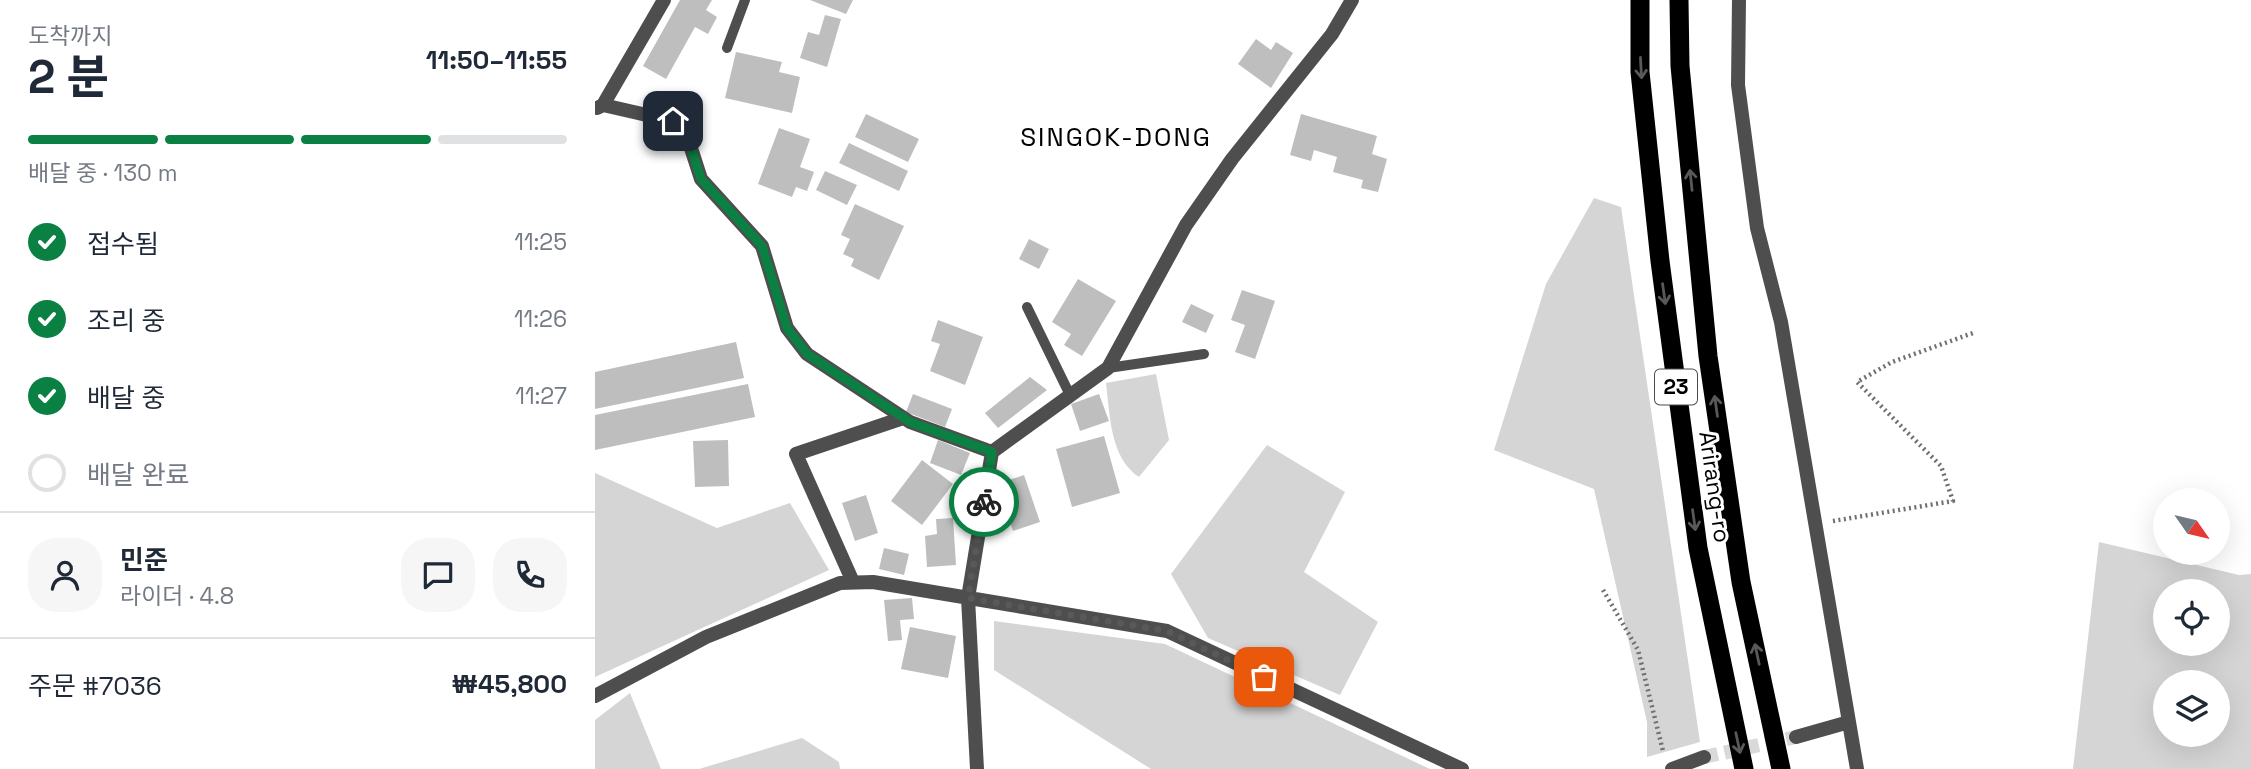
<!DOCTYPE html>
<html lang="ko">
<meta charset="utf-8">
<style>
:root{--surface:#fff;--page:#f6f6f7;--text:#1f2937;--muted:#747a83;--line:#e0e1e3;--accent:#0b8043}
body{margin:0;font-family:"Space Grotesk","Noto Sans KR",sans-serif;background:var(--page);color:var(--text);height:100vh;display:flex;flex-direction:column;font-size:26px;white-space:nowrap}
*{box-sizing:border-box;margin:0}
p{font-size:23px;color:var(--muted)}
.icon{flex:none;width:38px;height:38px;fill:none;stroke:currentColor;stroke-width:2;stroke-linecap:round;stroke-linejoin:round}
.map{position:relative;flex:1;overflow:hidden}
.details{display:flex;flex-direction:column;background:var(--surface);width:595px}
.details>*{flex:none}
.needle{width:46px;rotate:124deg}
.tools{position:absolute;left:1558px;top:488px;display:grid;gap:14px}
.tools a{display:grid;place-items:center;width:77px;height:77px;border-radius:50%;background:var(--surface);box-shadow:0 7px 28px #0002;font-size:35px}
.pin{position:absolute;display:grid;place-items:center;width:60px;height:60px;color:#fff;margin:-30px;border-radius:14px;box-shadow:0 4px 10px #0006}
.courier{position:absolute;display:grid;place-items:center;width:70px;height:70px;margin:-35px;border:5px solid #0b8043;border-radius:50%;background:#fff;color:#222;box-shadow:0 2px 9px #0007}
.head em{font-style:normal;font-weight:700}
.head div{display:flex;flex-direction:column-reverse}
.head{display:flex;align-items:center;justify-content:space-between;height:119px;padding:0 28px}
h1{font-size:46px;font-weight:700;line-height:52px}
.bar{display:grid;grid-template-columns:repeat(4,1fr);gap:10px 7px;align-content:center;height:84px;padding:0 28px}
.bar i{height:9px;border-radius:5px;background:var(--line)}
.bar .on{background:var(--accent)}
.bar p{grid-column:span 4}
.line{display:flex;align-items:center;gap:18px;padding:0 28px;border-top:2px solid var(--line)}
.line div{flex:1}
.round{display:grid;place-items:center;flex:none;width:74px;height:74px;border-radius:28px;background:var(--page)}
ol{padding:0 28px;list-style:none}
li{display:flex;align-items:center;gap:21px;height:77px}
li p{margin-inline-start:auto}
li .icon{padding:7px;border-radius:50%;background:var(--accent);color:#fff;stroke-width:4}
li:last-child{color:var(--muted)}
li i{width:38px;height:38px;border:4px solid var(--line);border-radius:50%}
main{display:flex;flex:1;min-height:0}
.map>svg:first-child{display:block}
.green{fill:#d5d5d5;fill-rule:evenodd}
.building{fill:#bebebe}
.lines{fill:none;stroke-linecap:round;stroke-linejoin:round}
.minor-tunnel{stroke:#d9d9d9;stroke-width:14;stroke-dasharray:14 7;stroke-linecap:butt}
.path{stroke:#707070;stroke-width:4.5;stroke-dasharray:2 3.5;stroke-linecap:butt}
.service{stroke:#4e4e4e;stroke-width:10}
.minor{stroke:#4e4e4e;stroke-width:14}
.trunk{stroke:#000;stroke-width:19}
.oneway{stroke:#595959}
.done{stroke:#595959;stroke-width:7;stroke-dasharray:0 12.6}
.route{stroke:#0b8043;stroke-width:9}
.labels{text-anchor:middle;stroke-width:6;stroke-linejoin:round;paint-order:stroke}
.shield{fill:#fff;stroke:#4c4c4c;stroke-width:2}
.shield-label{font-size:21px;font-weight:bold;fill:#000}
.street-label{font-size:23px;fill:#000;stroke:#fff}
.quarter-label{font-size:26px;letter-spacing:2px;fill:#000;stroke:#fff}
</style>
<main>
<section class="details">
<div class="head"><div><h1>2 분</h1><p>도착까지</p></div><em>11:50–11:55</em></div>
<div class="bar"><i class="on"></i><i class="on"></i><i class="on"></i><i></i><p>배달 중 · 130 m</p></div>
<ol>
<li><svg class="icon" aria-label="check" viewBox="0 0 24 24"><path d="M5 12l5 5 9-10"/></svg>접수됨<p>11:25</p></li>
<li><svg class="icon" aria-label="check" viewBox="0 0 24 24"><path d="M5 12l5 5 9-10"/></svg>조리 중<p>11:26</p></li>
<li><svg class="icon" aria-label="check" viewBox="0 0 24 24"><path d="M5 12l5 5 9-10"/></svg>배달 중<p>11:27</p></li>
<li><i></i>배달 완료</li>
</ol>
<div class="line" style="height:126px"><a class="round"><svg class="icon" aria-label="person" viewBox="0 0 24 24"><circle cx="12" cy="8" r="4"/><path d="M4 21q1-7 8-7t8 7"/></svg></a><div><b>민준</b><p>라이더 · 4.8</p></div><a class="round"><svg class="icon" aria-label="chat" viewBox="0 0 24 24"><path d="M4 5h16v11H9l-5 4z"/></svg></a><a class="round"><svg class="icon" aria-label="phone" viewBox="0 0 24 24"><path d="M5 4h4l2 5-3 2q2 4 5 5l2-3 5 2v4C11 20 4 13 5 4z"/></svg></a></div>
<div class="line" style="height:91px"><div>주문 #7036</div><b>₩45,800</b></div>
</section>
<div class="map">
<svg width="1656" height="769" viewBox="0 0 1656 769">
<rect width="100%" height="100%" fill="#fff"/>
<path class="green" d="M999,198L1026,207L1105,742L1052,757V722L999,489L899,450L951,284Z
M561,374L574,440L544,477C515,458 515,415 511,383Z
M672,445L750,492L709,572L783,622L745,695L613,638L576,574Z
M0,473L122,528L195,503L234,570L0,677Z
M1504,542L1644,575L1656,574V769H1478ZM1570,592H1622V644H1570ZM1570,682H1622V735H1570Z
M399,621L570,644L835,769H556L399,670Z
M35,693L66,769H0V720Z
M207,738L244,762L245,769H104Z"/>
<path class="building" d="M85,0H117L111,10L122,17L113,34L100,27L71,79L48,66Z
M215,0H258L251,14Z
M230,15L246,19L232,67L205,58L213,32L224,35Z
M661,39L676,50L681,42L698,53L676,88L643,64Z
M141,52L187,62L184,72L205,77L197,113L130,98Z
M271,114L324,139L313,162L260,137Z
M706,114L782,136L777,154L792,159L783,192L766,188L768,180L738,172L742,157L719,150L716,161L695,155Z
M184,128L215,139L205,167L219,172L212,191L201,187L197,197L163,184Z
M254,143L313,171L304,191L244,163Z
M230,171L262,185L252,205L221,190Z
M260,204L309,226L284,280L256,266L259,259L248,254L255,239L246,235Z
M434,239L454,249L444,269L424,259Z
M483,279L521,301L487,356L469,345L476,334L457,322Z
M647,290L680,301L660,359L640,352L650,325L636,320Z
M596,304L619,315L611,333L587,322Z
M343,320L388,337L370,385L335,371L345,344L336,341Z
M141,342L149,378L0,409V372Z
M435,377L452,390L403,428L390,413Z
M153,384L160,417L0,450V415Z
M318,394L357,409L350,427L311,412Z
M504,394L514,421L485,431L476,404Z
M509,436L525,493L477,507L461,449Z
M133,440L134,486L100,487L98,441Z
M343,440L375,453L366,475L335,463Z
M327,460L358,484L327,525L296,501Z
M429,475L445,522L418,531L402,484Z
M271,495L283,533L260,541L247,503Z
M358,518L361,565L332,567L330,536L342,534L341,519Z
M289,548L314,554L309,575L284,569Z
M317,598L319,619L305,620L307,640L293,641L289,600Z
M315,627L361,636L353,678L306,669Z"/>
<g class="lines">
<path class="minor-tunnel" d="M1109,757L1201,737"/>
<path class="path" d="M1238,521L1358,501L1346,466L1262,382L1297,362L1378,333
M1008,590L1043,650L1068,751"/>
<path class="service" d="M132,48L150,0
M432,307L475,395
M513,368L609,354"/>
<path class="minor" d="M1144,0L1143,85L1162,228L1186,322L1254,722
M8,105L78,121L95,145L106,179L167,246L192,328L212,354L315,422L397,452
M2,108L8,105L69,0
M258,582L201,454L308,418
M0,696L111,637L245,583L278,582L572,631L867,769
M1201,737L1254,722L1262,769
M382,769L373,598L397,452L513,368L591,225L637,159L737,34L757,0
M1077,769L1109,757"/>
<path class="trunk" d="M1045,0V72L1065,261L1103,548L1149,769
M1084,0L1085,66L1113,356L1146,582L1186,769"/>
</g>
<defs><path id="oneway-shaft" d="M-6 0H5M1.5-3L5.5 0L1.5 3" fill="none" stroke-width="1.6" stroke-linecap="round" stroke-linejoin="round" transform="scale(1.75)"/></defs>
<g class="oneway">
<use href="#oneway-shaft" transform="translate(1046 68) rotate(87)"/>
<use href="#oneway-shaft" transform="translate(1096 180) rotate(-96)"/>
<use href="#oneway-shaft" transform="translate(1069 294) rotate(82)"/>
<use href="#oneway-shaft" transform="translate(1121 406) rotate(-98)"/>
<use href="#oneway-shaft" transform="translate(1099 520) rotate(82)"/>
<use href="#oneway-shaft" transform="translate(1162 654) rotate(-102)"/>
<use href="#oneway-shaft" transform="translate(1143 743) rotate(78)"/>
</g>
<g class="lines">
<path class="done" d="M389,502L373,598L572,631L669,677"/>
<path class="route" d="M78,121L95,145L106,179L167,246L192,328L212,354L315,422L397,452L389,502"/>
</g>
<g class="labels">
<rect class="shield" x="1060" y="369.5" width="42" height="35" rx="5"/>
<g class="shield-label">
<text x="1081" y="394">23</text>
</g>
<g class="street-label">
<text transform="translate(1120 487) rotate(82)" y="8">Arirang-ro</text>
</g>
<g class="quarter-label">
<text x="521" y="146">SINGOK-DONG</text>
</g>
</g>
</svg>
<div class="tools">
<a><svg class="needle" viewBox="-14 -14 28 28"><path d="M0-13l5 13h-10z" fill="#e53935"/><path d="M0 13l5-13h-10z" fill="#747a83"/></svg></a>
<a><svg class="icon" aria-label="locate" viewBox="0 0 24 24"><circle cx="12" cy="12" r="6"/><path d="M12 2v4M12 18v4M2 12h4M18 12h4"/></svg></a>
<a><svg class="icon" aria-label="layers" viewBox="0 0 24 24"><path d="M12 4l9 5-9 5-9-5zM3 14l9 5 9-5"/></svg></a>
</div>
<div class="pin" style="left:669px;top:677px;background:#ea580c"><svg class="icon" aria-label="bag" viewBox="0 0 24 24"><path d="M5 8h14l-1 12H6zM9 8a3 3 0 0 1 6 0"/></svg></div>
<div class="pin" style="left:78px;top:121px;background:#1f2937"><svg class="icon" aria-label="home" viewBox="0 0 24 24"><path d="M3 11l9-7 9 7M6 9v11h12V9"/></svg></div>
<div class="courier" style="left:389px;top:502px"><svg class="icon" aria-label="bike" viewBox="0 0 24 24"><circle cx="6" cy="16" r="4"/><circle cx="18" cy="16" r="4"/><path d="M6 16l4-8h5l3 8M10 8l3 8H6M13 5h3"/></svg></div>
</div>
</main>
